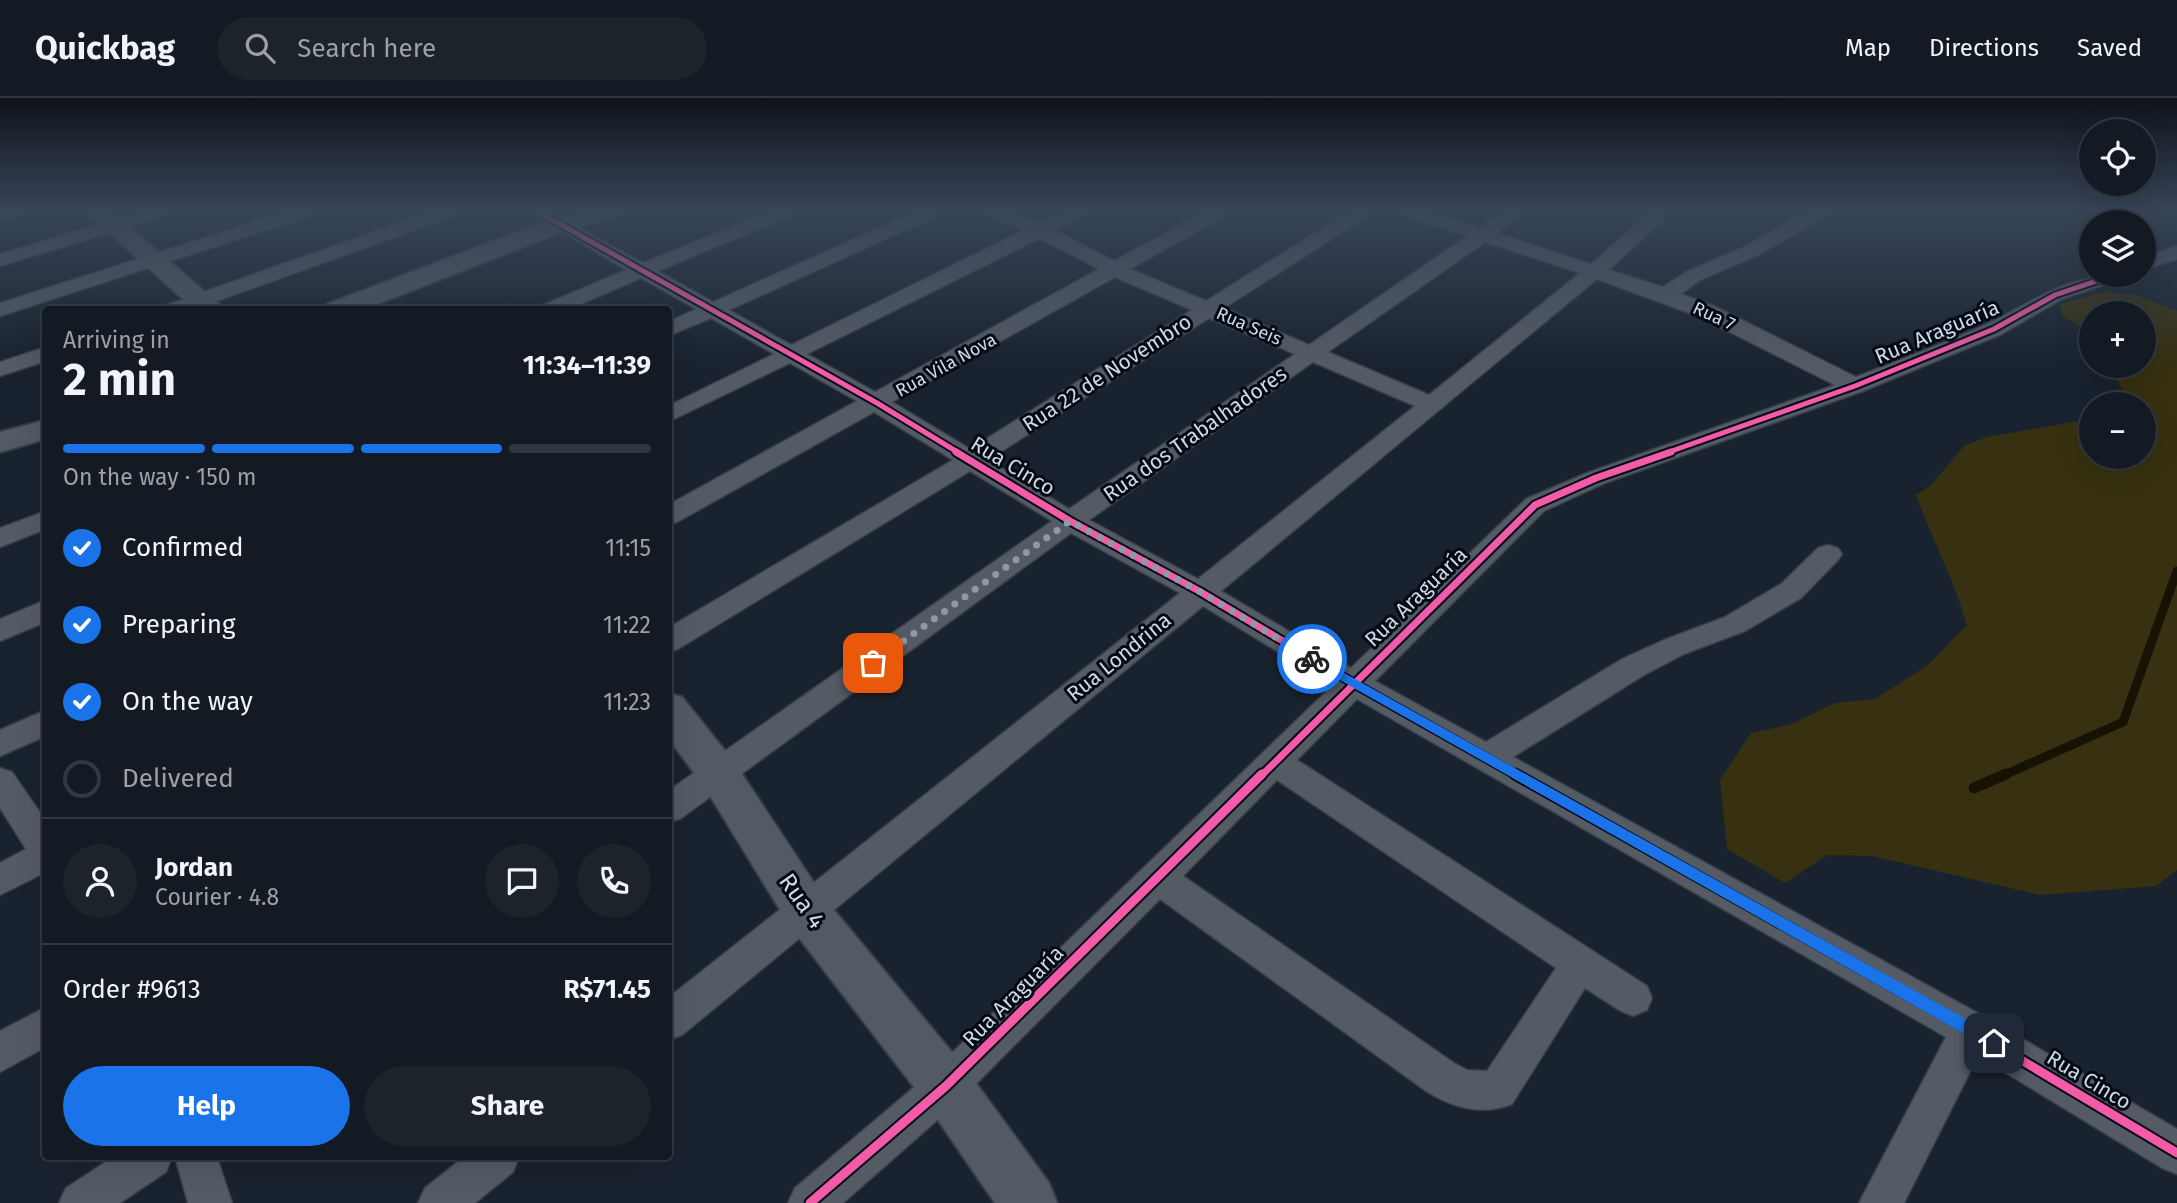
<!DOCTYPE html>
<meta charset="utf-8">
<style>
:root{--surface:#131a23;--page:#1c232b;--text:#f1f3f6;--muted:#9da1a6;--line:#323841;--accent:#1a73e8}
body{margin:0;font-family:"Fira Sans",sans-serif;background:var(--page);color:var(--text);height:100vh;display:flex;flex-direction:column;font-size:26px;white-space:nowrap}
*{box-sizing:border-box;margin:0}
p{font-size:23px;color:var(--muted)}
.icon{flex:none;width:38px;height:38px;fill:none;stroke:currentColor;stroke-width:2;stroke-linecap:round;stroke-linejoin:round}
.map{position:relative;flex:1;overflow:hidden}
.sheet{position:absolute;left:42px;top:208px;width:630px;height:854px;display:flex;flex-direction:column;background:var(--surface);border-radius:7px;box-shadow:0 7px 28px #0002,0 0 0 2px var(--line)}
.sheet>*{flex:none}
.controls{position:absolute;left:2079px;top:21px;display:grid;gap:14px}
.controls a{display:grid;place-items:center;width:77px;height:77px;border-radius:50%;background:var(--surface);box-shadow:0 7px 28px #0002,0 0 0 2px var(--line);font-size:35px}
.pin{position:absolute;display:grid;place-items:center;width:60px;height:60px;color:#fff;margin:-30px;border-radius:14px;box-shadow:0 4px 10px #0006}
.courier{position:absolute;display:grid;place-items:center;width:70px;height:70px;margin:-35px;border:5px solid #1a73e8;border-radius:50%;background:#fff;color:#222;box-shadow:0 2px 9px #0007}
.summary em{font-style:normal;font-weight:700}
.summary div{display:flex;flex-direction:column-reverse}
.summary{display:flex;align-items:center;justify-content:space-between;height:119px;padding:0 21px}
h1{font-size:46px;font-weight:700;line-height:52px}
.bar{display:grid;grid-template-columns:repeat(4,1fr);gap:10px 7px;align-content:center;height:84px;padding:0 21px}
.bar i{height:9px;border-radius:5px;background:var(--line)}
.bar .on{background:var(--accent)}
.bar p{grid-column:span 4}
.line{display:flex;align-items:center;gap:18px;padding:0 21px;border-top:2px solid var(--line)}
.line div{flex:1}
.round{display:grid;place-items:center;flex:none;width:74px;height:74px;border-radius:37px;background:var(--page)}
ol{padding:0 21px;list-style:none}
li{display:flex;align-items:center;gap:21px;height:77px}
li p{margin-inline-start:auto}
li .icon{padding:7px;border-radius:50%;background:var(--accent);color:#fff;stroke-width:4}
li:last-child{color:var(--muted)}
li i{width:38px;height:38px;border:4px solid var(--line);border-radius:50%}
.button{display:flex;gap:14px;margin-top:auto;padding:14px 21px}
.button a{flex:1;height:80px;border-radius:42px;background:var(--accent);color:#fff;font-size:28px;font-weight:700;line-height:80px;text-align:center}
.button a+a{background:var(--page);color:var(--text)}
header{display:flex;align-items:center;gap:42px;box-sizing:border-box;height:98px;padding:0 35px;background:var(--surface);border-bottom:2px solid var(--line)}
header strong{font-size:33px}
nav{display:flex;gap:38px;margin-inline-start:auto;font-size:24px}
.search{width:490px;height:63px;background:var(--page);display:flex;align-items:center;gap:18px;box-sizing:border-box;padding:0 24px;border-radius:38px;color:var(--muted);font-size:26px}
.map>svg:first-child{display:block}
.green{fill:#373111}
.lines{fill:none;stroke-linecap:round;stroke-linejoin:round}
.stream-far1{stroke:#161204;stroke-width:9}
.stream{stroke:#161204;stroke-width:11}
.street-casing{stroke:#373e48;stroke-width:3}
.secondary-casing{stroke:#373e48;stroke-width:4}
.street{fill:#545b65;fill-rule:evenodd}
.secondary{fill:#525a65;fill-rule:evenodd}
.cycleway-far2-casing{stroke:#050b15;stroke-width:9}
.cycleway-far1-casing{stroke:#050b15;stroke-width:11}
.cycleway-casing{stroke:#050b15;stroke-width:13}
.cycleway-far2{stroke:#f35aa7;stroke-width:5}
.cycleway-far1{stroke:#f35aa7;stroke-width:7}
.cycleway{stroke:#f35aa7;stroke-width:9}
.route{fill:#1a73e8}
.done{stroke:#8f9aa8;stroke-width:7;stroke-dasharray:0 12.6}
.labels{text-anchor:middle;stroke-width:6;stroke-linejoin:round;paint-order:stroke}
.far-street-label{font-size:18px;fill:#cfdae9;stroke:#050b15}
.street-label{font-size:21px;fill:#cfdae9;stroke:#050b15}
.near-street-label{font-size:24px;fill:#cfdae9;stroke:#050b15}
</style>
<header>
<strong>Quickbag</strong>
<div class="search"><svg class="icon" aria-label="search" viewBox="0 0 24 24"><circle cx="10" cy="10" r="6"/><path d="M15 15l6 6"/></svg>Search here</div>
<nav><a>Map</a><a>Directions</a><a>Saved</a></nav>
</header>
<div class="map">
<svg width="2177" height="1105" viewBox="0 0 2177 1105">
<rect width="100%" height="100%" fill="#19232f"/>
<path class="green" d="M2103,194L2136,197L2177,213V772L2156,788L2040,797L1872,758L1827,757L1785,785L1727,751L1720,682L1751,635L1792,626L1835,605L1875,601L1928,567L1967,527C1954,482 1932,441 1916,397L1931,387L1964,348L1987,339L2091,321V359H2144V306H2126L2128,302L2110,268H2144V215H2091V239L2086,232L2063,218L2060,206Z"/>
<g class="lines">
<path class="stream-far1" d="M2002,678L2123,624L2177,473"/>
<path class="stream" d="M1974,690L2006,676"/>
<defs>
<path id="street" d="M0,112H28L26,116L0,123Z
M146,112H173L171,116L0,168V156Z
M291,112H318L316,116L0,218V205Z
M435,112H461L459,116L192,212H161L164,208Z
M526,112H548L643,165L772,112H796L794,116L658,173L713,204L919,112H943L941,116L729,212L791,247L1024,132L984,116L982,112H1006L1039,125L1066,112H1089L1087,116L1055,132L1114,163L1208,112H1230L1228,116L1130,171L1206,203L1352,112H1373L1371,116L1224,210L1309,247L1467,138L1399,116L1397,112H1424L1480,130L1506,112H1527L1497,135L1591,166L1653,112H1673L1609,172L1663,189L1686,174L1744,149L1810,112H1832L1830,116L1758,157L1700,182L1681,196L1716,209L1856,279C1899,262 1943,246 1985,227C2036,203 2064,177 2124,177L2121,181L2062,201L2002,236L1863,293L1605,385L1544,413L1375,583L1486,644L1622,561L1664,542L1725,519L1781,486L1818,450L1828,447L1838,450L1842,456L1838,462L1801,500L1745,533L1684,556L1644,577L1513,659L1985,919L2177,1031V1076L2162,1070L1978,958L1904,1105H1859L1946,939L1357,601L1297,662L1647,888L1652,900L1647,912L1633,918L1619,912L1585,890L1512,1006C1482,1018 1453,1010 1426,993L1160,801L960,1002L843,1105H788L795,1090L932,974L1333,587L1203,508L682,937L668,942V900L1180,495L1071,435L680,721L668,724V693L1052,423L970,373L678,551L668,554V530L953,362L874,314L677,424L668,426V407L857,303L790,265L668,324V308L774,256L711,220L668,238V224L696,211L641,180L567,212H538L541,208L626,172ZM1040,140L1099,171L875,294L807,256ZM1485,144L1580,175L1429,297L1328,254ZM1115,179L1192,212L970,351L892,304ZM1597,181L1700,219L1835,287L1587,375L1526,401L1351,570L1221,493ZM1209,220L1295,256L1069,411L988,362ZM1313,264L1415,308L1198,481L1089,422ZM1277,682L1556,870L1487,973L1467,972L1454,965L1183,778Z
M2177,148V161L2144,172V159Z
M46,249V263L0,278V264Z
M46,413V431L0,449V430Z
M46,502V524L0,543V521Z
M46,612V638L0,658V632Z
M0,670L12,674L46,723V774L0,797V765L26,751L0,710Z
M46,909V949L0,974V933Z
M113,1059H172L166,1074L120,1105H59L66,1090Z
M175,1059H217L232,1105H188Z
M464,1059H519L513,1074L475,1105H418L425,1090Z"/>
<path id="secondary" d="M84,112H110L226,212H195Z
M592,112H626L623,117L567,132L362,212H323L327,206L552,121Z
M46,322V341L0,354V334Z
M668,595L682,599L734,664L824,800L965,970L1049,1085L1057,1105H995L927,1006L790,828L704,688L668,640Z"/>
</defs>
<use href="#street" class="street-casing"/>
<use href="#secondary" class="secondary-casing"/>
<use href="#street" class="street"/>
<use href="#secondary" class="secondary"/>
<defs>
<path id="cycleway-far2" d="M535,112L877,305L959,355
M1666,355L1855,288L1994,231L2055,197L2114,177"/>
<path id="cycleway-far1" d="M956,354L1070,423L1199,493L1353,585L1518,678
M1261,678L1535,407L1596,380L1671,354"/>
<path id="cycleway" d="M1515,676L1971,932L2177,1055
M810,1105L946,988L1262,676"/>
</defs>
<use href="#cycleway-far2" class="cycleway-far2-casing"/>
<use href="#cycleway-far1" class="cycleway-far1-casing"/>
<use href="#cycleway" class="cycleway-casing"/>
<use href="#cycleway-far2" class="cycleway-far2"/>
<use href="#cycleway-far1" class="cycleway-far1"/>
<use href="#cycleway" class="cycleway"/>
</g>
<linearGradient id="sky" x2="0" y2="1"><stop stop-color="#0e131a"/><stop offset="0.42" stop-color="#384558"/><stop offset="1" stop-color="#384558" stop-opacity="0"/></linearGradient>
<rect width="2177" height="266" fill="url(#sky)"/>
<path class="route" d="M1312,557L2000,940L2002,945L2000,950H1989L1308,564V558Z"/>
<g class="lines">
<path class="done" d="M873,565L1070,423L1199,493L1312,561"/>
</g>
<g class="labels">
<g class="far-street-label">
<text transform="translate(1714 218) rotate(25)" y="6">Rua 7</text>
<text transform="translate(1249 228) rotate(24)" y="6">Rua Seis</text>
<text transform="translate(946 267) rotate(-29)" y="6">Rua Vila Nova</text>
</g>
<g class="street-label">
<text transform="translate(1937 234) rotate(-23)" y="7">Rua Araguaría</text>
<text transform="translate(1107 275) rotate(-33)" y="7">Rua 22 de Novembro</text>
<text transform="translate(1195 336) rotate(-35)" y="7">Rua dos Trabalhadores</text>
<text transform="translate(1013 368) rotate(31)" y="7">Rua Cinco</text>
<text transform="translate(1416 499) rotate(-44)" y="7">Rua Araguaría</text>
<text transform="translate(1119 559) rotate(-39)" y="7">Rua Londrina</text>
<text transform="translate(1013 898) rotate(-45)" y="7">Rua Araguaría</text>
<text transform="translate(2089 982) rotate(31)" y="7">Rua Cinco</text>
</g>
<g class="near-street-label">
<text transform="translate(802 803) rotate(55)" y="8">Rua 4</text>
</g>
</g>
</svg>
<div class="controls">
<a><svg class="icon" aria-label="locate" viewBox="0 0 24 24"><circle cx="12" cy="12" r="6"/><path d="M12 2v4M12 18v4M2 12h4M18 12h4"/></svg></a>
<a><svg class="icon" aria-label="layers" viewBox="0 0 24 24"><path d="M12 4l9 5-9 5-9-5zM3 14l9 5 9-5"/></svg></a>
<a>+</a>
<a>−</a>
</div>
<div class="pin" style="left:873px;top:565px;background:#ea580c"><svg class="icon" aria-label="bag" viewBox="0 0 24 24"><path d="M5 8h14l-1 12H6zM9 8a3 3 0 0 1 6 0"/></svg></div>
<div class="pin" style="left:1994px;top:945px;background:#1f2937"><svg class="icon" aria-label="home" viewBox="0 0 24 24"><path d="M3 11l9-7 9 7M6 9v11h12V9"/></svg></div>
<div class="courier" style="left:1312px;top:561px"><svg class="icon" aria-label="bike" viewBox="0 0 24 24"><circle cx="6" cy="16" r="4"/><circle cx="18" cy="16" r="4"/><path d="M6 16l4-8h5l3 8M10 8l3 8H6M13 5h3"/></svg></div>
<section class="sheet">
<div class="summary"><div><h1>2 min</h1><p>Arriving in</p></div><em>11:34–11:39</em></div>
<div class="bar"><i class="on"></i><i class="on"></i><i class="on"></i><i></i><p>On the way · 150 m</p></div>
<ol>
<li><svg class="icon" aria-label="check" viewBox="0 0 24 24"><path d="M5 12l5 5 9-10"/></svg>Confirmed<p>11:15</p></li>
<li><svg class="icon" aria-label="check" viewBox="0 0 24 24"><path d="M5 12l5 5 9-10"/></svg>Preparing<p>11:22</p></li>
<li><svg class="icon" aria-label="check" viewBox="0 0 24 24"><path d="M5 12l5 5 9-10"/></svg>On the way<p>11:23</p></li>
<li><i></i>Delivered</li>
</ol>
<div class="line" style="height:126px"><a class="round"><svg class="icon" aria-label="person" viewBox="0 0 24 24"><circle cx="12" cy="8" r="4"/><path d="M4 21q1-7 8-7t8 7"/></svg></a><div><b>Jordan</b><p>Courier · 4.8</p></div><a class="round"><svg class="icon" aria-label="chat" viewBox="0 0 24 24"><path d="M4 5h16v11H9l-5 4z"/></svg></a><a class="round"><svg class="icon" aria-label="phone" viewBox="0 0 24 24"><path d="M5 4h4l2 5-3 2q2 4 5 5l2-3 5 2v4C11 20 4 13 5 4z"/></svg></a></div>
<div class="line" style="height:91px"><div>Order #9613</div><b>R$71.45</b></div>
<div class="button"><a>Help</a><a>Share</a></div>
</section>
</div>
